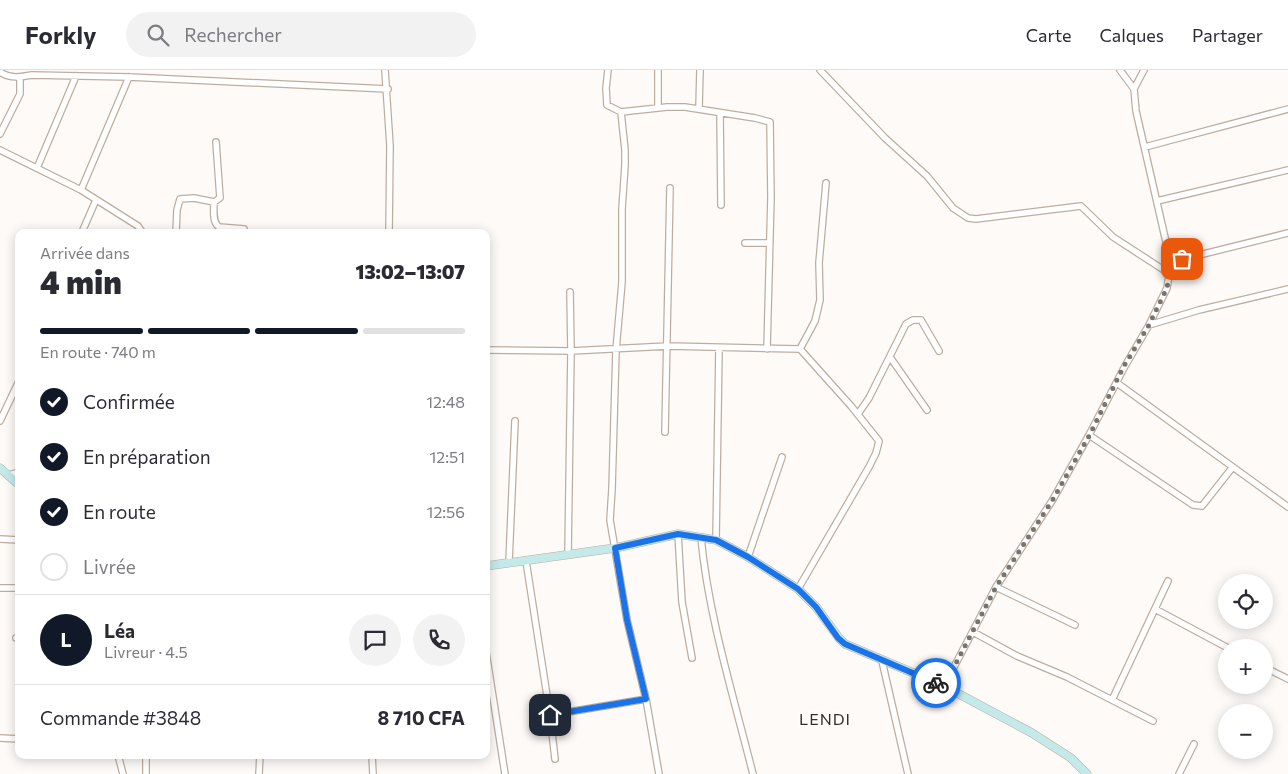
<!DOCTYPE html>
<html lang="fr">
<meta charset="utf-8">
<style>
:root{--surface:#fff;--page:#f2f2f3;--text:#2b2b33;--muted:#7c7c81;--line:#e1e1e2;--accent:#111827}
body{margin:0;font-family:Commissioner,sans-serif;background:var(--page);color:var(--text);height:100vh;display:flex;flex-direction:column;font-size:19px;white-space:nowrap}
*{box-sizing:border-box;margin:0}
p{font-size:16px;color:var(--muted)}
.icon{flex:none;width:28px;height:28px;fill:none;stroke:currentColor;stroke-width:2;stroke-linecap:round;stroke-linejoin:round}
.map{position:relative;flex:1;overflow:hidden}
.details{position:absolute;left:15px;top:159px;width:475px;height:530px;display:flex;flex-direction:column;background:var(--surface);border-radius:10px;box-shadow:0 2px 12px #0003}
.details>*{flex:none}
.controls{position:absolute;left:1218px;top:504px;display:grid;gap:10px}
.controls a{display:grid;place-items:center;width:55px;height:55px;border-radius:50%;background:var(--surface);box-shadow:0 2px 12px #0003;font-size:25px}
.pin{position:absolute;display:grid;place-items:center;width:42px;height:42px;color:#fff;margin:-21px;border-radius:10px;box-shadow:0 2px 8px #0006}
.courier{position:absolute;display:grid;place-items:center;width:50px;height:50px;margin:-25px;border:4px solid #1a73e8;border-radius:50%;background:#fff;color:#222;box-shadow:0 1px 6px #0007}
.summary em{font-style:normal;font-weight:800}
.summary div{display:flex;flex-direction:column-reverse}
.summary{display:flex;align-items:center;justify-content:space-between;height:85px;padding:0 25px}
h1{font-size:32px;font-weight:800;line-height:38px}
.bar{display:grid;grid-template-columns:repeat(4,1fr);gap:8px 5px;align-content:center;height:60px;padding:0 25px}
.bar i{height:6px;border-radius:4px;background:var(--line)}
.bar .active{background:var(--accent)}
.bar p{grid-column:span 4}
.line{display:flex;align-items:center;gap:12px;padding:0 25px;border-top:1px solid var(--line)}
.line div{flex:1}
.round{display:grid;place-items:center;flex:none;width:52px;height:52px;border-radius:26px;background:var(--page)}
ol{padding:0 25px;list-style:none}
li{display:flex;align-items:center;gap:15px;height:55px}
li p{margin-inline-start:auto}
li .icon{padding:5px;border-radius:50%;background:var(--accent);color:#fff;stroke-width:4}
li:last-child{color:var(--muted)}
li i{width:28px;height:28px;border:2px solid var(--line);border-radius:50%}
header{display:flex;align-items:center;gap:30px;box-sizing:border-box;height:70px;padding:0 25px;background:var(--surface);border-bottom:1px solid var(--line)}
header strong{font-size:24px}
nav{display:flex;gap:28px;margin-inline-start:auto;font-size:18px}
.search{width:350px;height:45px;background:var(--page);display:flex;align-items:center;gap:12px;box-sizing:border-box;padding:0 18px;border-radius:28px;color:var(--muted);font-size:19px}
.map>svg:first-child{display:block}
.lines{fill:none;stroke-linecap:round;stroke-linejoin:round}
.minor-casing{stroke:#bead9f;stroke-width:8}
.secondary-casing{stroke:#bead9f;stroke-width:9}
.minor{stroke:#fff;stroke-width:5.5}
.secondary{stroke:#c4e9e9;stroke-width:8}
.done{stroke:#79736e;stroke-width:5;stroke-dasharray:0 9}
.route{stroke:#1a73e8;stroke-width:6}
.labels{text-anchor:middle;stroke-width:5;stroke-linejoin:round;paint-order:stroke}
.quarter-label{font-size:16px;letter-spacing:1px;fill:#3c2e23;stroke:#fff}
</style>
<header>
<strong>Forkly</strong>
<div class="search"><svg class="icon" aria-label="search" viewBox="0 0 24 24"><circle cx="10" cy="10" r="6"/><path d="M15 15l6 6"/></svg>Rechercher</div>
<nav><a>Carte</a><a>Calques</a><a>Partager</a></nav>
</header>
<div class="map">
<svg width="1288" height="704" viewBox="0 0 1288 704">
<rect width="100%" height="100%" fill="#fefaf7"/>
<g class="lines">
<defs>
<path id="minor" d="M385,0L390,76L389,162
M608,0L606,18L607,35L621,42L625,80V95L622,139V212L616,280L612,419L610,450L627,550L646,629L659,704
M658,0V38
M820,0L885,68L927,106L953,138L968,148L976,149L1081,136L1113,167L1170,204
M0,2C10,9 21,7 32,5L129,7L388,19
M1134,19L1144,0
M699,38L700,0
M621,42L667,37H685L755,48L770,52L771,127L767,279
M720,43L721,135
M0,64L20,24V8
M1145,77L1288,39
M0,80L81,120L138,156L142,162
M37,98L76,6
M81,120L129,7
M1157,131L1288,100
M214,132C214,140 212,152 219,157L244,159
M82,162L96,130
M176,162L177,140L180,129L194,128L214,132L220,128L216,72
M745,173H769
M1171,192L1288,163
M1149,255L1199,240L1288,219
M800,279L815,251L820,230L819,193L826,113
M486,280L571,281L668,276L800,279L851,336L879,371L876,383L869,397L798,519
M890,287L927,340
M1117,313L1288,437
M858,344L869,328L906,254L913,250H921L939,281
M0,351L19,311
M665,362L670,118
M1089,365L1193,435L1202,436L1232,398
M9,405L19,402
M678,464L682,532L692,588
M701,467C708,545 734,628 753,704
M0,469L19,470
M716,470L719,278
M568,485L571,281L570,222
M748,487L782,387
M526,491L550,645L555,689
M509,492L515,351
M996,517L1075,555
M0,518H19
M1155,539L1228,578
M973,562L1017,586L1067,607L1153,651
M16,568H19
M486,582L505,704
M882,591L908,704
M1264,597L1288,609
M944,616L996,517L1052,431L1089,365L1125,296L1149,255L1167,218L1171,192L1169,185L1136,41L1134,19L1120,0
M1112,630L1168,511
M550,645L646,629
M0,668L19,669
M118,685L123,704
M146,685V704
M372,685L373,704
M259,704L260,685
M1179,704L1194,674"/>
<path id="secondary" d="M0,398L19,415
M486,496L615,478L678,464L716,470L748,487L798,519L816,537L839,568L845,574L944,616L1032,663L1071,688L1087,704"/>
</defs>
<use href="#minor" class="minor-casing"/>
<use href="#secondary" class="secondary-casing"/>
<use href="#minor" class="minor"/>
<use href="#secondary" class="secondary"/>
</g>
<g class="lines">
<path class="done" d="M936,613L944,616L996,517L1052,431L1089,366L1124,296L1149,255L1167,218L1171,192L1182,189"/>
<path class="route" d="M550,645L646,629L627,550L615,478L678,464L716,470L748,487L798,519L816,537L838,568L845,574L936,613"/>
</g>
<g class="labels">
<g class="quarter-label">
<text x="825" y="655">LENDI</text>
</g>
</g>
</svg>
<div class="controls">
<a><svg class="icon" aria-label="locate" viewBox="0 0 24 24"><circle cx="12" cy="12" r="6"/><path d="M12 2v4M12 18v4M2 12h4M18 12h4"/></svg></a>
<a>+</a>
<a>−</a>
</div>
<div class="pin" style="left:1182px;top:189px;background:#ea580c"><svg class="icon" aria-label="bag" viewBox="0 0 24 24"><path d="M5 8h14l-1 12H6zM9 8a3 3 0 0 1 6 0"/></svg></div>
<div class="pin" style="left:550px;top:645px;background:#1f2937"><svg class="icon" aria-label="home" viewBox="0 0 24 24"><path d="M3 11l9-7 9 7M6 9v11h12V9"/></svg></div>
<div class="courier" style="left:936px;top:613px"><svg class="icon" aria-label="bike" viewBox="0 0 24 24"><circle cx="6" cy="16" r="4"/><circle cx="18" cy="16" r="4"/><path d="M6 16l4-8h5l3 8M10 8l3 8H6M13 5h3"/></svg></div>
<section class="details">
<div class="summary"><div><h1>4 min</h1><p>Arrivée dans</p></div><em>13:02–13:07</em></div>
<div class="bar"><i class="active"></i><i class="active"></i><i class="active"></i><i></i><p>En route · 740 m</p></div>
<ol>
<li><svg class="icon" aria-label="check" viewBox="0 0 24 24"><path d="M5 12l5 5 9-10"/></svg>Confirmée<p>12:48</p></li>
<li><svg class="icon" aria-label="check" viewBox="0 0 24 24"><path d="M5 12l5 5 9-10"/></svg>En préparation<p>12:51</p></li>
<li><svg class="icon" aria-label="check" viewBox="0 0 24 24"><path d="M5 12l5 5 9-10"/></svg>En route<p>12:56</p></li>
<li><i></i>Livrée</li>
</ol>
<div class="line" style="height:90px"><b class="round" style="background:var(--accent);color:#fff">L</b><div><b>Léa</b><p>Livreur · 4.5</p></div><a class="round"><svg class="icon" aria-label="chat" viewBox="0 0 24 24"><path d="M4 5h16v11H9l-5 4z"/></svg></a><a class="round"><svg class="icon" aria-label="phone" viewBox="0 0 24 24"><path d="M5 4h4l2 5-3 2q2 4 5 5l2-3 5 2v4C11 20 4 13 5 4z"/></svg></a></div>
<div class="line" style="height:65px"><div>Commande #3848</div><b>8 710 CFA</b></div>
</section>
</div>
